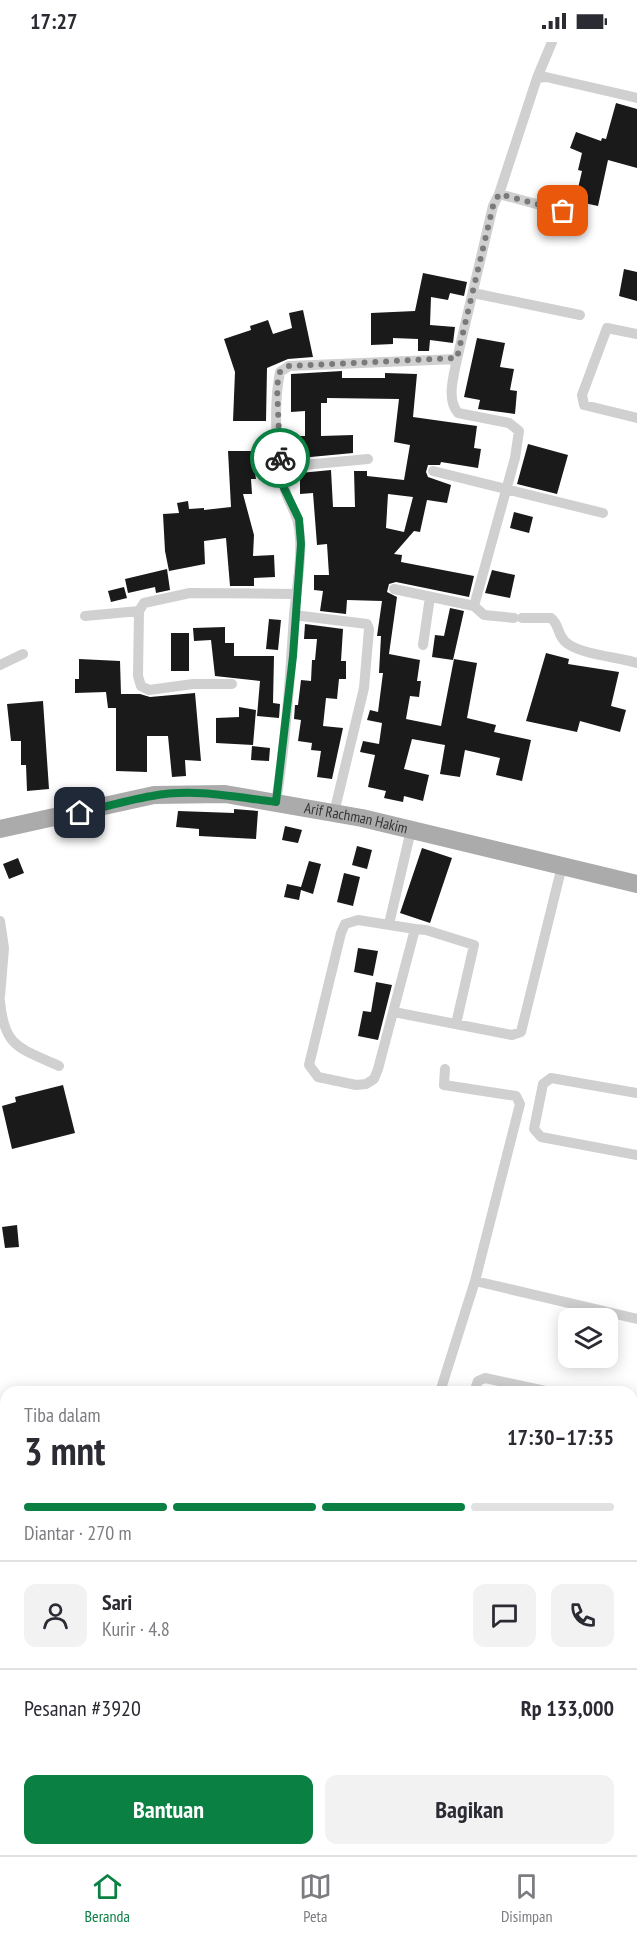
<!DOCTYPE html>
<html lang="id">
<meta charset="utf-8">
<style>
:root{--surface:#fff;--page:#f2f2f3;--text:#2b2b33;--muted:#7c7c81;--line:#e1e1e2;--accent:#0b8043}
body{margin:0;font-family:"PT Sans Narrow",sans-serif;background:var(--page);color:var(--text);height:100vh;display:flex;flex-direction:column;font-size:22px;white-space:nowrap}
*{box-sizing:border-box;margin:0}
p{font-size:20px;color:var(--muted)}
.icon{flex:none;width:33px;height:33px;fill:none;stroke:currentColor;stroke-width:2;stroke-linecap:round;stroke-linejoin:round}
.map{position:relative;flex:1;overflow:hidden}
.details{position:absolute;left:0px;top:1344px;width:638px;height:470px;display:flex;flex-direction:column;background:var(--surface);border-radius:18px 18px 0 0;box-shadow:0 3px 15px #0003}
.details>*{flex:none}
.buttons{position:absolute;left:558px;top:1266px;display:grid;gap:12px}
.buttons a{display:grid;place-items:center;width:60px;height:60px;border-radius:12px;background:var(--surface);box-shadow:0 3px 15px #0003;font-size:30px}
.pin{position:absolute;display:grid;place-items:center;width:51px;height:51px;color:#fff;margin:-26px;border-radius:12px;box-shadow:0 3px 9px #0006}
.courier{position:absolute;display:grid;place-items:center;width:60px;height:60px;margin:-30px;border:4px solid #0b8043;border-radius:50%;background:#fff;color:#222;box-shadow:0 2px 8px #0007}
.headline em{font-style:normal;font-weight:700}
.headline div{display:flex;flex-direction:column-reverse}
.headline{display:flex;align-items:center;justify-content:space-between;height:102px;padding:0 24px}
h1{font-size:39px;font-weight:700;line-height:45px}
.bar{display:grid;grid-template-columns:repeat(4,1fr);gap:9px 6px;align-content:center;height:72px;padding:0 24px}
.bar i{height:8px;border-radius:4px;background:var(--line)}
.bar .current{background:var(--accent)}
.bar p{grid-column:span 4}
.line{display:flex;align-items:center;gap:15px;padding:0 24px;border-top:2px solid var(--line)}
.line div{flex:1}
.round{display:grid;place-items:center;flex:none;width:63px;height:63px;border-radius:12px;background:var(--page)}
.button{display:flex;gap:12px;margin-top:auto;padding:12px 24px}
.button a{flex:1;height:69px;border-radius:12px;background:var(--accent);color:#fff;font-size:24px;font-weight:700;line-height:69px;text-align:center}
.button a+a{background:var(--page);color:var(--text)}
.status{display:flex;justify-content:space-between;align-items:center;height:42px;padding:0 30px;background:var(--surface);direction:ltr}
.status svg{height:16px;fill:currentColor}
.tabs{display:flex;justify-content:space-around;align-items:center;height:84px;border-top:2px solid var(--line);background:var(--surface);font-size:16px;color:var(--muted)}
.tabs a{display:grid;justify-items:center;gap:3px}
.tabs .current{color:var(--accent)}
.map>svg:first-child{display:block}
.building{fill:#1a1a1a;fill-rule:evenodd}
.lines{fill:none;stroke-linecap:round;stroke-linejoin:round}
.street{stroke:#d0d0d0;stroke-width:10}
.primary{stroke:#ababab;stroke-width:18}
.done{stroke:#7a7a7a;stroke-width:6;stroke-dasharray:0 10.8}
.route{stroke:#0b8043;stroke-width:8}
.labels{text-anchor:middle;stroke-width:6;stroke-linejoin:round;paint-order:stroke}
.street-label{font-size:15px;fill:#333;stroke:#fff}
</style>
<div class="status"><b>17:27</b><svg viewBox="0 0 49 12"><path d="M0 12V9h3v3zM5 12V6h3v6zM10 12V3h3v9zM15 12V0h3v12zM26 1h20v11H26zM47 4h2v5h-2z"/></svg></div>
<div class="map">
<svg width="637" height="1813" viewBox="0 0 637 1813">
<rect width="100%" height="100%" fill="#fff"/>
<path class="building" d="M616,61L637,67V126L608,118L598,164L575,159L582,129L578,128L582,111L570,106L576,90L601,99L602,96L606,97Z
M624,227L637,230V259L619,254Z
M423,231L467,240L464,254L450,251L448,258L431,255L430,283L455,285L453,301L430,298L429,309H418V297L393,296V302L371,303V271L415,269Z
M303,268L313,315L288,317L267,326L266,379H233L235,330L224,297L251,288L250,284L268,278L273,292L292,286L289,271Z
M477,296L505,301L500,325L514,327L510,348L517,349L515,372L478,367L480,358L464,355Z
M342,329V336H385V331L417,332L413,375L477,384L474,406L481,407L478,426L441,420L440,423H428L426,430L428,435L451,443L447,461L427,458L420,490L414,489L394,512L402,513L401,520L474,534L469,555L396,540L389,542L387,550L397,555L389,612L420,618L417,639H421L419,655L410,654L406,677L441,684L454,617L477,621L467,676L496,683L494,690L531,698L522,739L496,733L500,716L465,708L460,735L440,732L445,703L412,697L404,727L429,733L423,759L404,754L403,760L384,756L386,749L368,745L375,713L360,710L363,699L379,702L382,681L367,678L370,668L378,670L383,631H379L381,594H377L382,559L347,558L346,572L320,569L323,549L314,548V533H329L327,502L317,503L313,451L300,452V431L331,428L333,465H355L354,429H367V434L404,438L410,403L394,400L399,357L327,356V361H321V394L353,393V411L300,416V412H291V394H305V369L291,370V332ZM388,452L413,455L404,490L386,486Z
M528,402L568,413L557,452L517,442Z
M228,409H252L256,437H251L252,452H243L254,493L253,514L274,513L275,535L254,536V544H230L226,496L204,499L205,522L169,529L165,509L163,472L179,471L177,461L188,459L189,467L204,466V468L231,465Z
M514,470L533,475L529,491L510,486Z
M167,527L170,548L156,551L155,545L128,551L125,537Z
M492,528L515,533L510,556L485,551Z
M124,545L127,556L111,560L108,549Z
M450,566L464,569L453,618L432,615L435,593L444,594Z
M269,577L281,578L278,608L266,607Z
M305,582L343,587L341,619H346V637H339L337,657L326,656L323,684L343,686L332,737L317,735L321,709L311,708L312,701L298,699L301,678L294,677L295,663H298L301,638L311,639L312,618H315L317,597H304Z
M225,585V601H234V614H274L273,661L280,662L279,676L257,674L260,639L215,634L211,598L194,599L193,586Z
M171,591H189V629H171Z
M546,611L569,617L568,622L619,630L611,664L626,668L620,690L580,679L577,690L526,679Z
M79,617L120,619L121,652H140L150,655L195,651L201,719L185,718L186,734L172,735L168,694H147V730L116,729V666H108L106,650L75,651V637H79Z
M43,659L49,747L27,749L26,723H21V699H11L7,662Z
M239,665L256,668L253,703L216,701V676L239,675Z
M252,704L270,706L269,719L251,718Z
M234,767L258,769L256,797L199,794V787L176,785L178,769L234,771Z
M285,784L302,788L298,801L282,798Z
M357,804L372,808L367,827L352,823Z
M422,806L452,816L430,881L400,871Z
M18,816L24,831L9,837L3,822Z
M309,819L321,822L313,852L301,848L299,858L284,855L287,842L301,845Z
M344,831L360,835L353,864L337,860Z
M358,906L378,909L373,934L354,930Z
M376,940L392,943L378,998L358,994L363,969L371,970Z
M63,1043L75,1091L12,1107L2,1064L16,1060L15,1055Z
M17,1183L19,1205L5,1206L2,1185Z"/>
<g class="lines">
<path class="street" d="M537,36L552,0
M499,152L537,36L546,35L637,56
M473,251L580,273
M637,292L607,286L582,353L584,363L637,376
M457,317C454,333 446,357 458,371L509,381L519,389L515,416L474,564L484,573L514,576
M282,425L368,417
M433,429L603,471
M394,547L474,564
M294,573L367,582L369,587L364,646L334,771
M85,574L139,569
M522,576H551C560,583 557,595 568,602C584,613 618,615 637,621
M423,603L430,555
M0,623L23,612
M232,642H193L149,648L141,644L138,634L139,569L144,561L190,551L296,552
M276,760C286,698 290,636 294,573C296,548 302,521 300,496C299,470 289,465 284,444C276,410 273,365 280,330L289,324L457,317L493,164L499,152L581,174
M358,878L415,887L378,1027L374,1037L366,1042L356,1043L318,1035L309,1023L341,891L345,882Z
M0,879L4,906L0,954
M389,882L411,788
M415,887L426,888L474,903L456,982
M0,959C4,1006 20,1006 59,1024
M394,970L512,993L521,990L562,824
M637,1051L551,1036L543,1042L534,1087L541,1095L637,1113
M475,1239L637,1277
M440,1350L475,1239L520,1062L516,1054L444,1043L445,1027
M474,1350L478,1339L485,1336L550,1350
M632,1367L637,1369
M632,1435L637,1436
M632,1496L637,1498
M632,1561L637,1562
M632,1751L637,1752"/>
<path class="primary" id="s1" d="M0,787L154,753L225,752L362,776L637,842"/>
</g>
<g class="lines">
<path class="done" d="M280,416L277,344L280,330L289,324L457,316L493,164L499,152L563,169"/>
<path class="route" d="M80,771C104,765 128,758 152,754C193,746 235,755 276,760L293,614L301,502L299,477L284,446L280,416"/>
</g>
<g class="labels">
<g class="street-label">
<text dy="5" stroke="none"><textPath href="#s1" startOffset="362">Arif Rachman Hakim</textPath></text>
</g>
</g>
</svg>
<div class="buttons">
<a><svg class="icon" aria-label="layers" viewBox="0 0 24 24"><path d="M12 4l9 5-9 5-9-5zM3 14l9 5 9-5"/></svg></a>
</div>
<div class="pin" style="left:563px;top:169px;background:#ea580c"><svg class="icon" aria-label="bag" viewBox="0 0 24 24"><path d="M5 8h14l-1 12H6zM9 8a3 3 0 0 1 6 0"/></svg></div>
<div class="pin" style="left:80px;top:771px;background:#1f2937"><svg class="icon" aria-label="home" viewBox="0 0 24 24"><path d="M3 11l9-7 9 7M6 9v11h12V9"/></svg></div>
<div class="courier" style="left:280px;top:416px"><svg class="icon" aria-label="bike" viewBox="0 0 24 24"><circle cx="6" cy="16" r="4"/><circle cx="18" cy="16" r="4"/><path d="M6 16l4-8h5l3 8M10 8l3 8H6M13 5h3"/></svg></div>
<section class="details">
<div class="headline"><div><h1>3 mnt</h1><p>Tiba dalam</p></div><em>17:30–17:35</em></div>
<div class="bar"><i class="current"></i><i class="current"></i><i class="current"></i><i></i><p>Diantar · 270 m</p></div>
<div class="line" style="height:108px"><a class="round"><svg class="icon" aria-label="person" viewBox="0 0 24 24"><circle cx="12" cy="8" r="4"/><path d="M4 21q1-7 8-7t8 7"/></svg></a><div><b>Sari</b><p>Kurir · 4.8</p></div><a class="round"><svg class="icon" aria-label="chat" viewBox="0 0 24 24"><path d="M4 5h16v11H9l-5 4z"/></svg></a><a class="round"><svg class="icon" aria-label="phone" viewBox="0 0 24 24"><path d="M5 4h4l2 5-3 2q2 4 5 5l2-3 5 2v4C11 20 4 13 5 4z"/></svg></a></div>
<div class="line" style="height:78px"><div>Pesanan #3920</div><b>Rp 133,000</b></div>
<div class="button"><a>Bantuan</a><a>Bagikan</a></div>
</section>
</div>
<nav class="tabs">
<a class="current"><svg class="icon" aria-label="home" viewBox="0 0 24 24"><path d="M3 11l9-7 9 7M6 9v11h12V9"/></svg>Beranda</a>
<a><svg class="icon" aria-label="map" viewBox="0 0 24 24"><path d="M3 6l6-2 6 2 6-2v14l-6 2-6-2-6 2zM9 4v14M15 6v14"/></svg>Peta</a>
<a><svg class="icon" aria-label="saved" viewBox="0 0 24 24"><path d="M7 4h10v16l-5-4-5 4z"/></svg>Disimpan</a>
</nav>
